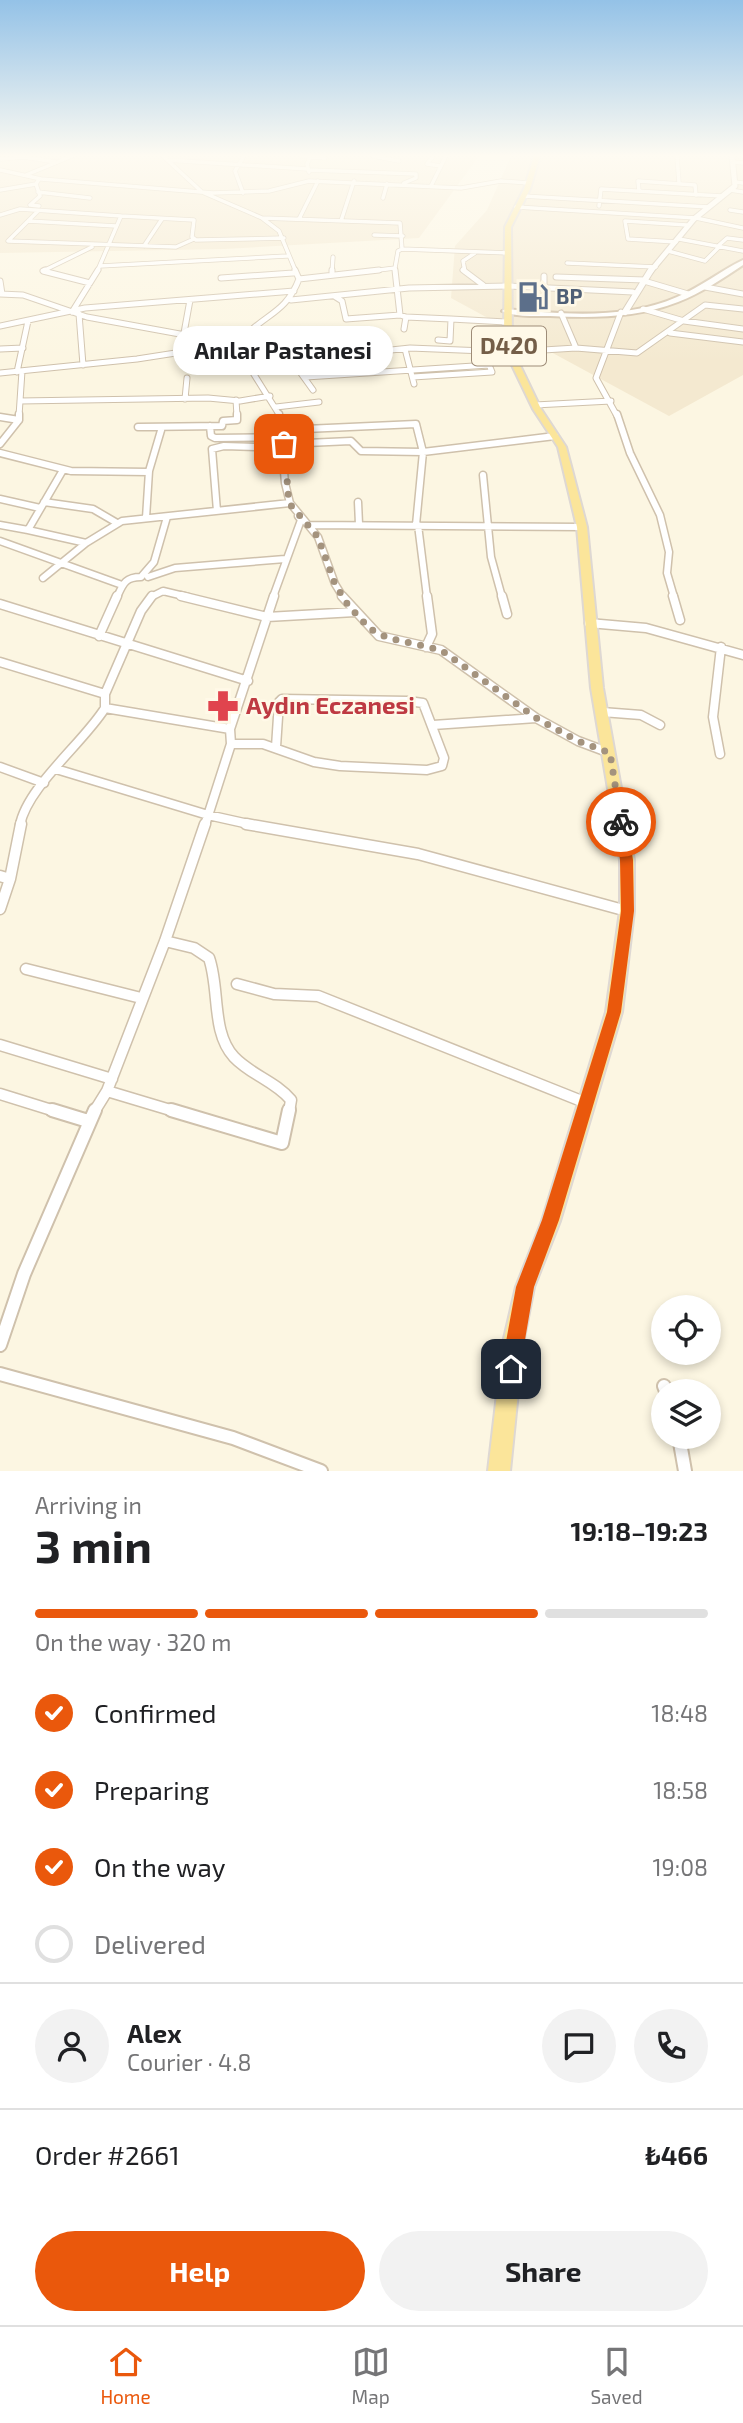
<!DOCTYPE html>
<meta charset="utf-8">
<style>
:root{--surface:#fff;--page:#f2f2f2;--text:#202124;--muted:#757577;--line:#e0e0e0;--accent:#ea580c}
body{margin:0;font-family:"Exo 2",sans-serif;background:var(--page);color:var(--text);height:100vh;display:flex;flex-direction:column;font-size:26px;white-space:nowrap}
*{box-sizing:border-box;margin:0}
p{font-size:23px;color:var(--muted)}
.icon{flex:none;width:38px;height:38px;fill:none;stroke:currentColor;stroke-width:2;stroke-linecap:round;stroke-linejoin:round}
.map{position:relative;height:1471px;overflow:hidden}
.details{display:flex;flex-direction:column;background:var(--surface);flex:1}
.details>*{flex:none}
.controls{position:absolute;left:651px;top:1295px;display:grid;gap:14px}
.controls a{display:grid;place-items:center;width:70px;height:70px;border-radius:50%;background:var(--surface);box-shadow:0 4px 10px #0003;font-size:35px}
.pin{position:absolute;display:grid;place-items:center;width:60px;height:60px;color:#fff;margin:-30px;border-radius:14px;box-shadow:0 4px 10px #0006}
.courier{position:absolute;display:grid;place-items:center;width:70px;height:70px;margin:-35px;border:5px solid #ea580c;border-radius:50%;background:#fff;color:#222;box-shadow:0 2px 9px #0007}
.bubble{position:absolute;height:49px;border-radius:24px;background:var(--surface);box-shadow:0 4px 10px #0003;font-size:23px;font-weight:700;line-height:49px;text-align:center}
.headline em{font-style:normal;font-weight:700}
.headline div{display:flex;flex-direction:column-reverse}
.headline{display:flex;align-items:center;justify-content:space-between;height:119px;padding:0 35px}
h1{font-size:46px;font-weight:700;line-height:52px}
.bar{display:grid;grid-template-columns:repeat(4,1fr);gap:10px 7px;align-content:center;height:84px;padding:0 35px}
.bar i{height:9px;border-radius:5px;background:var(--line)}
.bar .current{background:var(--accent)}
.bar p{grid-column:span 4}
.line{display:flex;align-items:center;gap:18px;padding:0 35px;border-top:2px solid var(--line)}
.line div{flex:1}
.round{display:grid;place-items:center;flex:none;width:74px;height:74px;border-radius:37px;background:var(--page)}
ol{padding:0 35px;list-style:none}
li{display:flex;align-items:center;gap:21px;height:77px}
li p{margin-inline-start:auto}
li .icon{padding:7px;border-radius:50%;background:var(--accent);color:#fff;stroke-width:4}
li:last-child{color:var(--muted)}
li i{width:38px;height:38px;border:4px solid var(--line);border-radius:50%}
.action{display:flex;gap:14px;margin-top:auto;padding:14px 35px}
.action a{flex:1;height:80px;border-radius:42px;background:var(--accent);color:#fff;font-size:28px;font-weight:700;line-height:80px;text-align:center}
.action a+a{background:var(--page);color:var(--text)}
.menu{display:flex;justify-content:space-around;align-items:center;height:98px;border-top:2px solid var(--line);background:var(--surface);font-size:19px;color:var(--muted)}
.menu a{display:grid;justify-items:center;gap:4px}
.menu .current{color:var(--accent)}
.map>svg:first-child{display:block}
.residential{fill:#f4e9d0}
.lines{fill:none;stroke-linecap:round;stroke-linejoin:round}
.minor-far5-casing{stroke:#cfc1ac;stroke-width:5}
.minor-far4-casing{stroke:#cfc1ac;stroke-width:7}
.minor-far3-casing{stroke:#cfc1ac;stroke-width:9}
.minor-far2-casing{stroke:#cfc1ac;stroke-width:11}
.minor-far1-casing{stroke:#cfc1ac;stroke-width:13}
.minor-casing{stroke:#cfc1ac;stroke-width:16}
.tertiary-far1-casing{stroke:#cfc1ac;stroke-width:7}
.tertiary-casing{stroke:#cfc1ac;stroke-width:8}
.secondary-casing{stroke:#d0bfa6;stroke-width:4}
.primary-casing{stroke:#ded8d3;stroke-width:4}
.minor-far5{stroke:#fff;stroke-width:3.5}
.minor-far4{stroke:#fff;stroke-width:5}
.minor-far3{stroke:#fff;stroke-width:6}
.minor-far2{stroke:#fff;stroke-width:8}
.minor-far1{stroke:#fff;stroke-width:10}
.minor{stroke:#fff;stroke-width:12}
.tertiary-far1{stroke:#fff;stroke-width:5}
.tertiary{stroke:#fff;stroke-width:6}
.secondary{fill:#fff;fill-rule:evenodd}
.primary{fill:#fbe59a;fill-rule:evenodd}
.route{fill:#ea580c}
.done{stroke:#a4937e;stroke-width:7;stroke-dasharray:0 12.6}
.labels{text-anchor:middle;stroke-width:5;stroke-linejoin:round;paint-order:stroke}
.far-service-label{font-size:21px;font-weight:bold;fill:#4e5e75;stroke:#fff9e8;text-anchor:start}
.shield{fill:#fff9e8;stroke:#9e8c78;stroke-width:2}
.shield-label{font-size:23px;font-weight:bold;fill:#745e48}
.health-label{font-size:24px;font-weight:bold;fill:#be3a42;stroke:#fff9e8;text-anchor:start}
</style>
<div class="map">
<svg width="743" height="1471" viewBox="0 0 743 1471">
<rect width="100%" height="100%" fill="#fcf6e2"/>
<path class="residential" d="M0,156H479L419,238L224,249L0,253Z
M511,156H743V375L669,416L451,298L455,246L487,210Z"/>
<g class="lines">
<defs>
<path id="minor-far5" d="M163,156L202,192L262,218L279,231L296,272
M303,156L325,158
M373,156L399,161
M433,156L427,164L441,166
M677,156L679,183
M0,159L24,157L56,162
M167,160L308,169
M733,162L743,163
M0,170L41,179L213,193L269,191L309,181L461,188L501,181L529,183
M309,170L416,174V178L404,183
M309,172L307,164L311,156
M26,175L72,156
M39,179L36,184L40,196L30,205L39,206
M735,182L743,183
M431,186L446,156
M0,190L36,184
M730,190L743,192
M639,191L638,181L695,185L696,195
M38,192L90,198
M243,193L235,171L244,156
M523,196L709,207
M383,198L387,184
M599,206L601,189L722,196
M516,207L696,218L743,228
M730,210L743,212
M38,211L8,241L176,247L194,239
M0,215L20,209L121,216L97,272
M121,216L194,220L192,237L196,240L284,238
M262,218L400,223L402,249L398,251L395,268L363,272
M299,219L318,181
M28,221L116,226
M341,221L354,181
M374,235L403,236
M679,239L743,251
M676,242L628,239L625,221L687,225
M144,246L162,219
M718,246L727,238L743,240
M402,249L509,253
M668,251L705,261L720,246
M567,263L656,267
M100,266L287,256
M395,268V272
M45,272L43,271L92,247
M332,272L333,257
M465,272L463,261L475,253"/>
<path id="minor-far4" d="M45,270L43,271L90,283
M395,270L400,315
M463,270L483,285
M332,275V270
M544,276V287
M556,277L645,280
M221,278L293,273
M299,279L379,270
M0,281L2,294
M644,281L688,294
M705,287L743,294
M0,294L23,295L87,317L229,343
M334,296L342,301L346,319L400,315L406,317L404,329
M291,300L409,288L508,286L633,292
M643,309L684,321L743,329
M72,312L98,270
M561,313L576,348
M79,314L83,365
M406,317L451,319L450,341L438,340
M451,319L506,322
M0,326L85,308L294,291
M184,333L190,300
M670,333L743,342
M0,349L23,348
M405,349L414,384
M295,360V365L313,390
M250,365L410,348L511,352L576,348L637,353L705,305L743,309
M17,372L28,321
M0,373L137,359L240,343
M306,377L489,365
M413,377L492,372L487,360
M185,399L187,378
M236,400L237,416
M20,401L208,398L240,401L270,396
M535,405L611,401
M276,407L319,402
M19,416L22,371
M280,416L245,360L240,343C261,314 285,316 299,279L295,270
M617,416L596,378L621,312"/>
<path id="minor-far3" d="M279,414L285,483L290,503L318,537L335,584L343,597
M617,414L630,453L660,515L669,552L667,573L674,597
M0,417L19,420
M210,426L211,436L215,438L283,437
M138,427L222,426L223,421L237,420V414
M283,430L416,424L423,452L416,525
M0,444L19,420V414
M284,444L351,441L361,451L423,452L555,436
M0,453L71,471L149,472
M63,470L28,530L86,543L122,521L290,503
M483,475L491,557L502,597
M0,499L40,508
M44,502L93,509L117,523
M358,502L359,524
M217,511L212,449L224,446L283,448
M146,518L149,471L162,427
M0,525L28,530
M308,525L582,527
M418,525L427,597
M0,541L122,585
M148,577L175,568L285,559
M43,578L86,543
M117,597C123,584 125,577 141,577L154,562L167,517
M151,597L163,591L188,597
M273,597L301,520L298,516"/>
<path id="minor-far2" d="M181,596L267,617L355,612
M342,596L379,636L441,650L536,718L578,741L610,753
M502,596L507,614
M673,596L680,620
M0,604L248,681
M589,623L646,628L743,655
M99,636L117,596
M426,647L432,634L427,596
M0,662L105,694
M105,708L230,729
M602,712L641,715L660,725
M433,725L536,718
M231,744H263L314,762L340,766L427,770L442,766L444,758L423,703L408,701L282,699L279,702L276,747
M720,754L713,717L721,647
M0,767L44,783
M56,769L208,815L253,825
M20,825C27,787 84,742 105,708V694L141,611L152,596
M205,825L231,744L230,729L274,596"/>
<path id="minor-far1" d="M246,824L418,854L627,911
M0,876L10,879
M0,909L10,879L21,824
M165,941L194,948L209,958C220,989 211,1032 234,1057C251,1075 275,1081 291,1100L289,1112
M26,969L141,998
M237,984L274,994L318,996L584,1102
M0,1045L112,1079
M107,1091L177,1112
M0,1094L58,1112
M94,1112L107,1091L165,941L205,824"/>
<path id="minor" d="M52,1110L88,1121
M171,1110L282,1143L289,1110
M0,1345L24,1274L95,1110
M0,1374L233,1438L321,1471
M664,1386L666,1391
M679,1437L685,1471"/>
<path id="tertiary-far1" d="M650,272L694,219L735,186L732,156"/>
<path id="tertiary" d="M625,312L651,270"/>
<path id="secondary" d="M743,260V265C722,279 701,293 678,302C638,318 592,318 550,316C535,316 515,317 502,311L506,309C561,314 625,320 677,297C701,287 720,271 743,260Z"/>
<path id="primary" d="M534,156H540L530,189L511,227L512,339L517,359L541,409L566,447L587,527L603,688L634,860V911L622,1012L560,1221L534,1287L523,1343L510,1471H488L503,1343L516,1287L542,1221L606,1012L620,911V860L591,688L577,527L558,447L533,409L509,359L504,339L505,227L524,189Z"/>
</defs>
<use href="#minor-far5" class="minor-far5-casing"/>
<use href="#minor-far4" class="minor-far4-casing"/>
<use href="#minor-far3" class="minor-far3-casing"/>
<use href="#minor-far2" class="minor-far2-casing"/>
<use href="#minor-far1" class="minor-far1-casing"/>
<use href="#minor" class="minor-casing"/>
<use href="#tertiary-far1" class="tertiary-far1-casing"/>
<use href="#tertiary" class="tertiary-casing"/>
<use href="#secondary" class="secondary-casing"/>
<use href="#primary" class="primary-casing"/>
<use href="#minor-far5" class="minor-far5"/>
<use href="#minor-far4" class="minor-far4"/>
<use href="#minor-far3" class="minor-far3"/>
<use href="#minor-far2" class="minor-far2"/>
<use href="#minor-far1" class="minor-far1"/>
<use href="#minor" class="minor"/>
<use href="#tertiary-far1" class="tertiary-far1"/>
<use href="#tertiary" class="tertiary"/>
<use href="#secondary" class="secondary"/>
<use href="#primary" class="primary"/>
</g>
<linearGradient id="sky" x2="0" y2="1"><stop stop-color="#94c2e7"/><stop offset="0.43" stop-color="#fefbf2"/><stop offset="1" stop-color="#fefbf2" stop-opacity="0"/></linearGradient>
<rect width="743" height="362" fill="url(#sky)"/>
<path class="route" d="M621,817L627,822L633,860L634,911L621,1012L559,1220L534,1287L520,1369L517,1375L511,1378L504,1375L501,1369L516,1287L542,1220L607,1012L621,911L620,860L614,822Z"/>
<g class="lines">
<path class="done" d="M284,444L289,503L318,537L335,584L348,605L370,629L388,638L441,650L536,718L578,741L610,753L621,822"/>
</g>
<defs>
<symbol id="fuel-bare" viewBox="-9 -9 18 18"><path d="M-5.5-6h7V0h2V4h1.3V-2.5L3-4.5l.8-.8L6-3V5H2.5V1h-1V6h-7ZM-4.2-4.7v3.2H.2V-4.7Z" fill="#5c6f8a" stroke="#fff9e8" stroke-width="2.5" paint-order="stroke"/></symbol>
<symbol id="pharmacy-bare" viewBox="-9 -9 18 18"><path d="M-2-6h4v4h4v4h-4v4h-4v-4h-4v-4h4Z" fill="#e0444e" stroke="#fff9e8" stroke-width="2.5" paint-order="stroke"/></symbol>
</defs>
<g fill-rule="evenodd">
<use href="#fuel-bare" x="511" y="275" width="44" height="44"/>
<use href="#pharmacy-bare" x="201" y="684" width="44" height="44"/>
</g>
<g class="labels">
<g class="far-service-label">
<text x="556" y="304">BP</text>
</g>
<rect class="shield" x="472" y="326.5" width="74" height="39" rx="5"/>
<g class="shield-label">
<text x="509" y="354">D420</text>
</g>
<g class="health-label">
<text x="246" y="714">Aydın Eczanesi</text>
</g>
</g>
</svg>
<div class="controls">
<a><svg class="icon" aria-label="locate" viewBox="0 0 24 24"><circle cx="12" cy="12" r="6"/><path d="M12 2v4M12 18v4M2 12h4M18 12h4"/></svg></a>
<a><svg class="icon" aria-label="layers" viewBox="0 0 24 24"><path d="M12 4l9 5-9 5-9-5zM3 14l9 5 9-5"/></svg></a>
</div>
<div class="pin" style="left:284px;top:444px;background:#ea580c"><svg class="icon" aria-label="bag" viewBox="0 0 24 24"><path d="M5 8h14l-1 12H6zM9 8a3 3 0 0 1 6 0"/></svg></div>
<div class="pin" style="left:511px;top:1369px;background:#1f2937"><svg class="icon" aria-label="home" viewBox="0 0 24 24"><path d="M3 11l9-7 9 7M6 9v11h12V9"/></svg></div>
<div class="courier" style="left:621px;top:822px"><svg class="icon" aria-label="bike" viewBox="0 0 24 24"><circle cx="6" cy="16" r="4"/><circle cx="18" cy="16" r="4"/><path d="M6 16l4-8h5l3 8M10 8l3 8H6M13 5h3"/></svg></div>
<div class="bubble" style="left:173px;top:326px;width:220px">Anılar Pastanesi</div>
</div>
<section class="details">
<div class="headline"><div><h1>3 min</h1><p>Arriving in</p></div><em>19:18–19:23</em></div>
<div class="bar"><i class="current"></i><i class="current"></i><i class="current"></i><i></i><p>On the way · 320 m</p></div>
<ol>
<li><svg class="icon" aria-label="check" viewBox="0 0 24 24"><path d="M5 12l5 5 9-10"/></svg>Confirmed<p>18:48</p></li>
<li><svg class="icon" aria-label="check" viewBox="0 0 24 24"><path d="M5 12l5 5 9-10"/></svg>Preparing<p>18:58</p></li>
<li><svg class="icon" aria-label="check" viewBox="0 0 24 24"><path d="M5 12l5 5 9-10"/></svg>On the way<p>19:08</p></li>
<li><i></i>Delivered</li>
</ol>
<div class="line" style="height:126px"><a class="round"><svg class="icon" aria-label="person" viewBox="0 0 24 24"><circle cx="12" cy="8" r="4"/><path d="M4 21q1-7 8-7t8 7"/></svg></a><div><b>Alex</b><p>Courier · 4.8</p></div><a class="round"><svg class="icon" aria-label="chat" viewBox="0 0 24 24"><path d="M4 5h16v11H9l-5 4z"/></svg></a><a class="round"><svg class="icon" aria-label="phone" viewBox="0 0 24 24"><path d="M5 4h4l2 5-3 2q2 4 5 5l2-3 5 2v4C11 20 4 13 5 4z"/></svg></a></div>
<div class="line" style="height:91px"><div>Order #2661</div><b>₺466</b></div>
<div class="action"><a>Help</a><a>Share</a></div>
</section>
<nav class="menu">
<a class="current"><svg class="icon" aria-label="home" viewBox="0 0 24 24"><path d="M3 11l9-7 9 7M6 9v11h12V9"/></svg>Home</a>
<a><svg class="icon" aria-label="map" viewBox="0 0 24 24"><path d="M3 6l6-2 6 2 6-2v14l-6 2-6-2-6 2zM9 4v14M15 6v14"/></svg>Map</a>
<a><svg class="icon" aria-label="saved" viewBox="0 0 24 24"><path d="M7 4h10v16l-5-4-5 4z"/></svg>Saved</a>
</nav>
